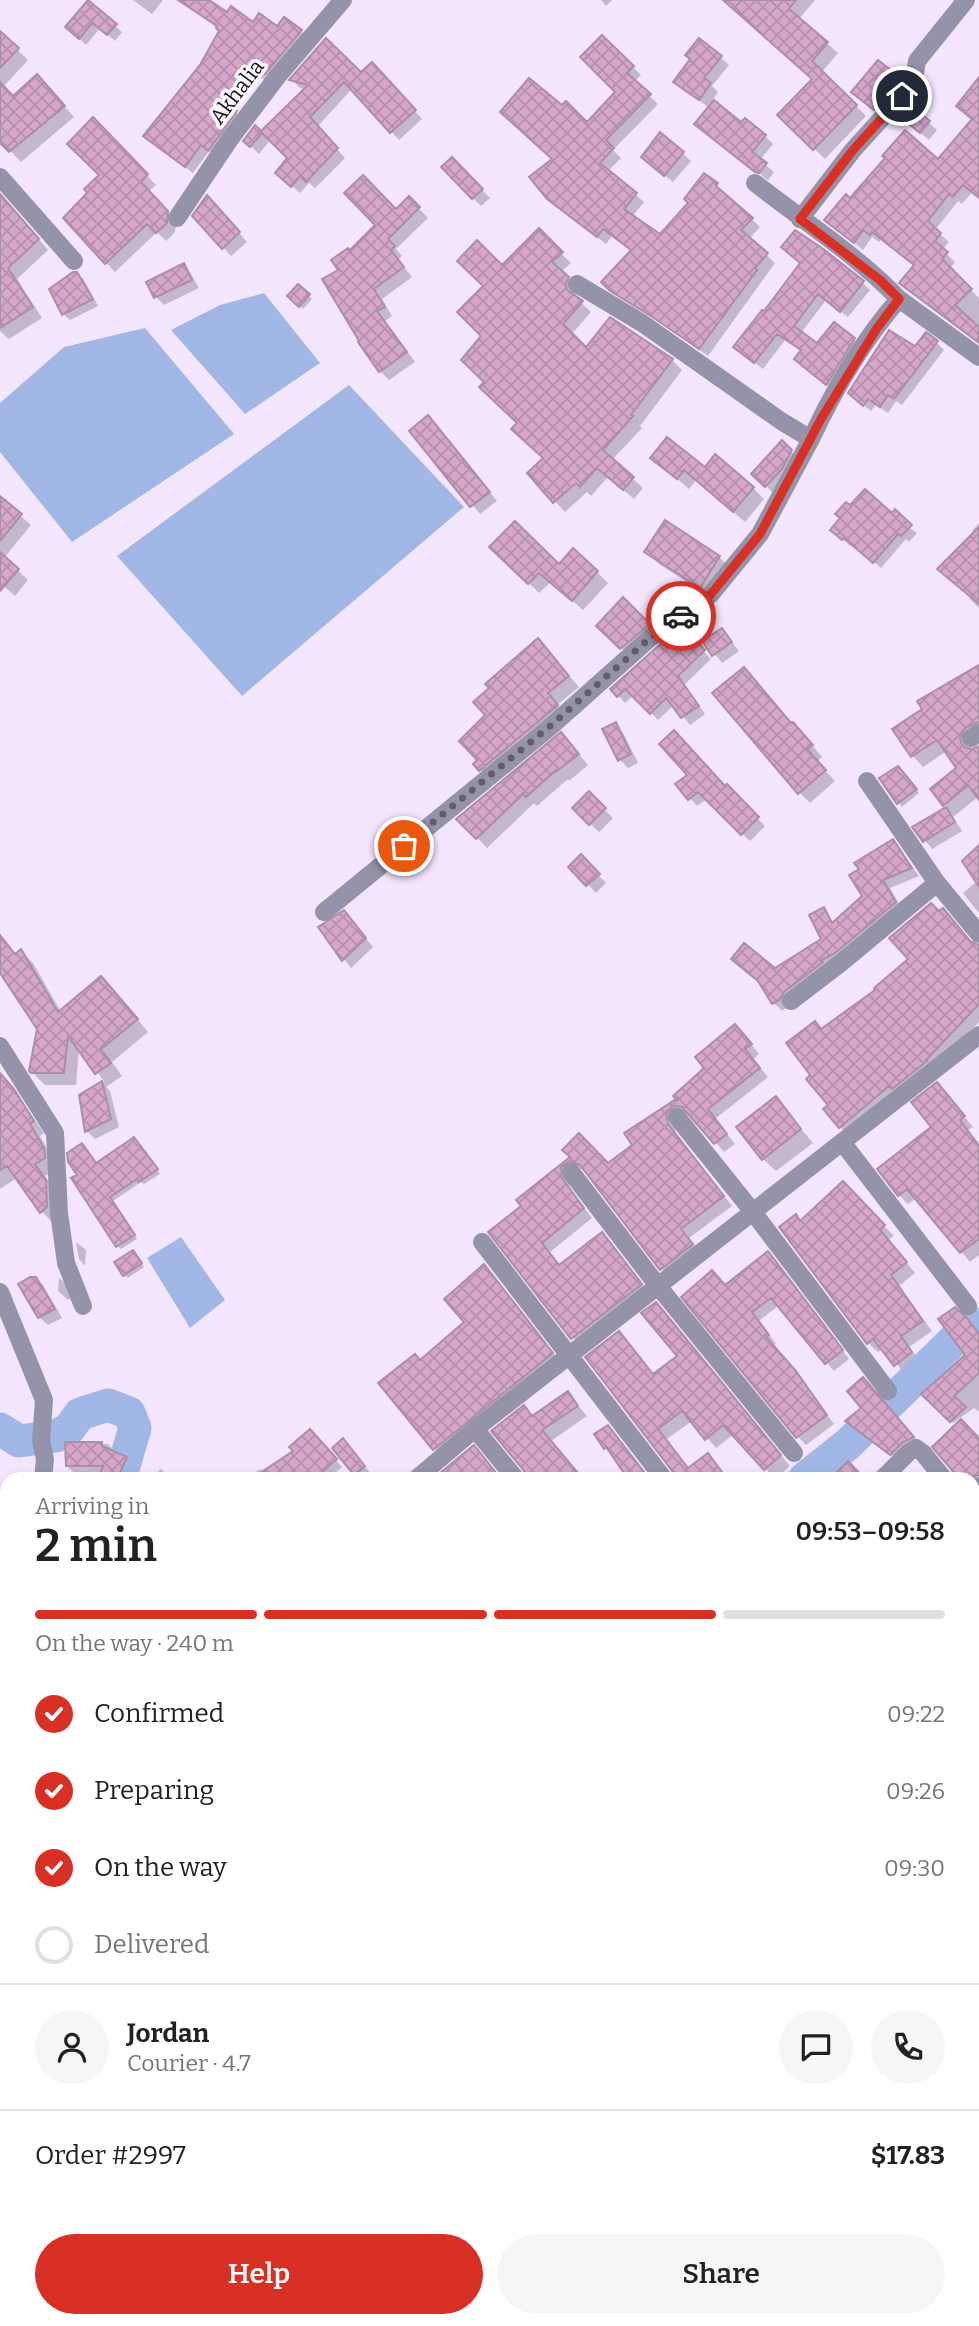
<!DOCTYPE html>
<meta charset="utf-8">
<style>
:root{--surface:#fff;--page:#f6f6f6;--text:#222;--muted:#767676;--line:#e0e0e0;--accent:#d93025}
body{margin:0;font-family:Bitter,serif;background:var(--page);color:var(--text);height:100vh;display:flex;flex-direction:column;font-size:26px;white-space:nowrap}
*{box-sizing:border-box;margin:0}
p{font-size:23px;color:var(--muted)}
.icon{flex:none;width:38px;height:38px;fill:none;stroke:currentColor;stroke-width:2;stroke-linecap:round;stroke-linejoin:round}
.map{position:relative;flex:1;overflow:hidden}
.details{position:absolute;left:0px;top:1472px;width:980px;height:856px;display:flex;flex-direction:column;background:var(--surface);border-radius:21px 21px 0 0;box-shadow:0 4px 10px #0003}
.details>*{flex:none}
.pin{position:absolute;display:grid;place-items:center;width:60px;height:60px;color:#fff;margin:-30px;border:4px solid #fff;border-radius:50%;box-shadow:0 2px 7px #0007}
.courier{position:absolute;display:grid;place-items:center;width:70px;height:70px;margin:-35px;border:5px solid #d93025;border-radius:50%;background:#fff;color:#222;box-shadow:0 2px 9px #0007}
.head em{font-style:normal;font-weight:600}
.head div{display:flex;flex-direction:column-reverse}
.head{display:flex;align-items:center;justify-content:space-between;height:119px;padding:0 35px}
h1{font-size:46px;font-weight:600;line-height:52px}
.bar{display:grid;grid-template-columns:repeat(4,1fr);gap:10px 7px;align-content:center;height:84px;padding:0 35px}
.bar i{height:9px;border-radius:5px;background:var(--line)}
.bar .current{background:var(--accent)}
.bar p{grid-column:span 4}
.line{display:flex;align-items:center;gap:18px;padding:0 35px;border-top:2px solid var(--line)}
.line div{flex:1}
.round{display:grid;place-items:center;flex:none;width:74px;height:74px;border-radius:37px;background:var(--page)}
ol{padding:0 35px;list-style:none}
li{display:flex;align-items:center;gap:21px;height:77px}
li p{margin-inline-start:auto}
li .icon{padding:7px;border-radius:50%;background:var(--accent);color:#fff;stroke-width:4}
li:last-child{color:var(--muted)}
li i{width:38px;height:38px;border:4px solid var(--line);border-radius:50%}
.button{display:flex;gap:14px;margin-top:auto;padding:14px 35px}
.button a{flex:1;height:80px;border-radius:42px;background:var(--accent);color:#fff;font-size:28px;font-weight:600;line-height:80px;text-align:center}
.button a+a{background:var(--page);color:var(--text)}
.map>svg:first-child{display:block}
.water{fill:#a1b7e6}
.shadow{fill:#0003}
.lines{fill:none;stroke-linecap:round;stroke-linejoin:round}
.canal{stroke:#a1b7e6;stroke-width:19}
.river{stroke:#a1b7e6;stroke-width:33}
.building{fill:url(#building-cross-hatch);stroke:#ac8fa4;stroke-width:2}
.minor{stroke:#9493a9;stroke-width:18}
.done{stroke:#655c6b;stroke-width:7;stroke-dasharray:0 12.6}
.route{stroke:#d93025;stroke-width:9}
.labels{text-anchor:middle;stroke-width:7;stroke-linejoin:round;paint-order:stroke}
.street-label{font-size:21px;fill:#17111b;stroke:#fcf8fe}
</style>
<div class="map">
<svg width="979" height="2326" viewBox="0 0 979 2326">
<defs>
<pattern id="building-cross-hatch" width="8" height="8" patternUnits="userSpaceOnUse" patternTransform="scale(1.75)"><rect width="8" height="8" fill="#d6a7ca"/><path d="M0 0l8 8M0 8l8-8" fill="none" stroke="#b78fad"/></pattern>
</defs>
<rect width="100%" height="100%" fill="#f5e6ff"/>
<path class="water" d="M264,293L320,363L245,414L171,330L220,305Z
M145,328L234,434L72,542L0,452V403L64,347Z
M349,385L464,507L242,696L117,556Z
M181,1237L225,1300L190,1328L147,1258Z"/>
<path class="shadow" d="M133,0H163L152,14Z
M191,0H206L227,15L253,24L278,29L284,19L309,38L273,81L257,77L235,111L243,120L217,157L209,151L193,173L145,136L201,66L221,31L188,5Z
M601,0H612L606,6Z
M725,0H815L799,19L838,53L822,72L866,116L825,159L779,115L814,79Z
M88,2L122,32L115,41L100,28L86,45L74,34Z
M0,33L28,60L3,87L13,98L47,87L74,117L21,162L0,140Z
M602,37L641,75L634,82L658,104L613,150L621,158L608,171L644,202L632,217L660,237L690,203L704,175L760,227L749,239L775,263L708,356L659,322L621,299L603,282L632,251L612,236L606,244L558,207L554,159L618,92Z
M720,57L729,65L712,86L718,92L712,101L742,125L765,136L773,144L760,160L774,172L768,180L704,131L709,108L676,82Z
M380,72L422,119L399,140L352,89L317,127L345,158L315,188L309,183L300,193L286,181L290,158L271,139L259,154L245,140L261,133L306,89L300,88L292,80Z
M899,80L907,88L883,117L862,100Z
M979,91V198L972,192L962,204L958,201L935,230L949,242L942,250L955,262L950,269L979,298V343L902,283L915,266L881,239L879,242L872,237L863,250L826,220L850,200L938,162L974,120Z
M910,106L937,130L929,140L910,124Z
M93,119L156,185L148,192L176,222L175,232L166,241L157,232L115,272L65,218L90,193L102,175Z
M682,153L691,161L673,182L651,164Z
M452,159L490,198L481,206L443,167Z
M0,193L48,250L17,279L42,318L9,339L0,331Z
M409,198L428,218L396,249L402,256L398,260L412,277L382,299L392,316L385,321L415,362L389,380L380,371L341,270L334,260L362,241Z
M215,205L247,242L231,256L223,247Z
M539,231L571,263L561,272L578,288L576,298L591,312L571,335L586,349L610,319L672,360L682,370L640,426L642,428L612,460L643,488L634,499L608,477L591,496L587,492L565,512L529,473L545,459L486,382L483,336L502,268Z
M802,263L862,282L870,290L848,317L826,300L801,333L817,346L854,339L861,346L834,391L804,366L802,352L785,340L763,369L743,354L764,314Z
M183,265L191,274L199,288L164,305L156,297Z
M77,273L84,280L98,306L70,320L63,314Z
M298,287L312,299L303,309L289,296Z
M937,343L944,350L902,405L896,401L888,413L876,405L871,411L857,400L916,348Z
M436,426L497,501L480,514L411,431Z
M782,443L799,459L774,494L754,474Z
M653,458L705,469L753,488L764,499L745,522L696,480L689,489Z
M0,498L31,525L4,558L28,580L15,596L0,583Z
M892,515L917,533L909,542L906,539L881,568L852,543L850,546L839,536Z
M666,522L719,557L732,570L713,599L659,564L647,552Z
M979,523V608L970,599L975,534L972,531Z
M492,547L559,566L597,572L608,583L583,610L551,582L539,593Z
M623,600L657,633L630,656L598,626Z
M683,630L711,659L684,685L705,714L690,725L674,705L658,720L634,695L625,703L612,689Z
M722,630L739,651L722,663L705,642Z
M538,640L579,687L557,705L567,716L490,780L480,770L487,716Z
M979,675V737L975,739L970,750L979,748V796L953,817L962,831L932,849L915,828L947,807L932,789L958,768L947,751L923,767L913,756L895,730Z
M615,725L623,733L638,763L628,768L620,760Z
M792,725L804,735L822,757L817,761L835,781L810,803L800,793Z
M571,745L588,765L569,781L568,779L537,806L534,803L487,848L459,819Z
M902,771L919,793L902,807L881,778Z
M678,784L727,787L765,826L750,841L707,799L697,806Z
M589,794L613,818L599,832L574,808Z
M893,841L919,876L890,888L903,911L782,1011L774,1003L762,983L775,970L824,940L823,909L834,924L864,897Z
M979,848V913L963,893L977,881Z
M581,857L606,883L596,893L571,867Z
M344,912L373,947L351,968L321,928Z
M0,934L16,955L21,951L33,963L61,1012L113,990L148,1032L112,1062L122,1076L106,1087L110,1091L119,1127L95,1139L87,1131L80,1096L104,1081L79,1049L76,1085H45L32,1072L39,1029L0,972Z
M972,944L979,948V1022L933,1069L848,1135L840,1127L831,1105L813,1076L822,1031L878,990L910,959Z
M744,1035L759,1054L753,1059L768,1077L715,1119L735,1144L724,1152L691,1115L684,1114L674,1123L676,1135L732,1206L689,1238L701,1253L670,1278L588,1172L580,1169L572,1172L568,1178L570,1189L592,1218L549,1253L560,1267L602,1234L650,1294L581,1347L490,1233L523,1206L518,1200L572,1157L609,1165L635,1146Z
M0,1077L13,1088L44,1133L40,1136L55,1162L56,1170L45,1176L57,1193L53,1223L41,1211L17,1178L0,1189Z
M937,1084L973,1127L968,1130L979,1144V1255L970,1262L917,1198L908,1204L899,1195L934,1128Z
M776,1099L813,1143L776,1171L763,1159Z
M152,1162L160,1174L144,1184L141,1182L113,1201L137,1239L121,1249L118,1246L96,1165Z
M842,1183L894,1236L888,1240L915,1273L899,1286L932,1331L909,1347L921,1363L905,1374L883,1348L878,1352L868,1343L801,1223Z
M76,1242L86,1250L85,1266L79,1259Z
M768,1253L849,1359L834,1371L779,1305L759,1321L776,1344L773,1346L803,1382L834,1424L806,1445L798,1437L726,1287Z
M136,1256L144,1267L128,1278L125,1275Z
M484,1266L562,1364L445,1459L434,1448L467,1322Z
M34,1276L43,1285L62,1318L48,1325L39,1317L21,1284Z
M59,1278L66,1284L72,1300L67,1299L58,1291Z
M656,1304L790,1466L775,1479L734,1434L716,1448L692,1421L667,1439L689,1469L708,1455L728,1479H677L587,1358L628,1343L654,1375L680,1356Z
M979,1331V1412L974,1408L953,1423L924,1394L968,1355L969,1334Z
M871,1387L921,1446L899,1462L847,1421L863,1408Z
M568,1394L587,1416L551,1441L528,1479L524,1408L533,1417Z
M608,1427L618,1437L651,1479H630L596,1435Z
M317,1438L342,1467L328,1479H247L260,1469L263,1473Z
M67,1444H108L115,1451L101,1462L113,1479L102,1473L75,1474L67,1466Z
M351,1449L372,1475L367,1479H361L355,1473Z
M161,1469L171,1479H150Z
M975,1506L979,1510V1550L973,1545V1509Z
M978,1556L979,1557V1606L973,1600V1562Z
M7,1562V1609L0,1612V1565Z
M7,1690V1718L0,1720V1691Z
M976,1791L979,1793V1825L973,1820V1794Z
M7,1809V1842L2,1846L0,1844V1814Z
M973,1883L979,1888V1925L973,1945Z
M979,1950V1966L973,1960V1952Z
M979,1976V2054L973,2047V1981Z
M973,2113L979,2119V2146L974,2151Z
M973,2177L979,2184V2229L973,2238Z
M0,2208L7,2216V2253L0,2244Z
M979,2257V2319L973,2312L975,2293L973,2262Z
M2,2298L4,2300L7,2298V2320H91L96,2326H0Z
M136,2320H214L218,2326H140Z
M234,2320H258L249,2326H239Z
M261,2320H287L291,2326H265Z
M329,2320H375L370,2326H322Z
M499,2320H535L527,2326H503Z
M896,2320H948L942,2326H890Z"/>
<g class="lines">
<path class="canal" d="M973,1838L979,1842"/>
<path class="river" d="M0,1429L19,1441L56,1436L69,1429L80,1414L108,1405L129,1413L135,1428L120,1479
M804,1479L848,1444L954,1340L979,1324
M0,1986L7,1991
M0,2134L7,2127
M0,2181L7,2191
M105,2320L109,2326"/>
</g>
<path class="building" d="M88,0L117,24L107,35L92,23L79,39L65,27Z
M178,0H209L227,12L231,6L253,22L259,13L277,26L284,17L302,30L265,74L249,70L228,104L237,111L208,151L201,145L185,167L143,136L200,65L219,31L216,28L217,26Z
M723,0H796L789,9L828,42L812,61L857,105L813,150L777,115L812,79Z
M0,31L19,48L0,68Z
M602,35L634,66L627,73L651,94L606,140L614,148L600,163L637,193L624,209L660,234L688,203L684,199L704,173L718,183L716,186L753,218L741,230L768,253L755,268L757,270L699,349L648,314L610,291L601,282L631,250L603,229L597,237L547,199L529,177L552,159L500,112L529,78L562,105L566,101L587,122L615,92L580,57Z
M326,38L361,72L372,62L416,110L390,133L344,82L310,117L338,148L306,182L300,176L291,187L275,173L287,158L262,133L250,147L243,141L255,125L261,131L308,85L289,80Z
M699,38L722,56L704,78L711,83L699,100L673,82L690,59L685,55Z
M878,60L901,78L874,110L851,92Z
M37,74L65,106L9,152L0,143V82L13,96Z
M979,77V198L963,185L953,197L949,194L928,221L941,233L935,241L948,252L942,259L972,289L955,305L979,327L978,342L899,283L914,265L872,232L870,235L863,230L854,243L824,220L846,194L850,198L885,158L882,156L905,130L938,159L972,119L956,106Z
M714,100L741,122L745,118L766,135L752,152L767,163L759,173L755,172L694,124Z
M910,104L930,121L920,133L899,116Z
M93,117L148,174L141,182L168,211L167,223L156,233L147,224L105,264L63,218L87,193L84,189L99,175L67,144Z
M660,132L684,152L664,176L641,157Z
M452,157L483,189L472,199L441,167Z
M363,175L396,209L409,196L420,207L388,239L395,246L391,250L404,267L374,289L385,307L377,311L407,352L379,372L358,342L359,341L322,279L338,270L331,260L348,248L350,250L375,225L344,193Z
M0,194L39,239L8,268L33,307L0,328Z
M207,195L240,232L222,249L192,216Z
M539,228L563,252L552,262L569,277L566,283L567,290L583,301L563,324L586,347L610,317L673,359L631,415L633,416L603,450L634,477L623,490L597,468L580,487L576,483L553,503L527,473L543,458L511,429L517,423L479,387L484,382L461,360L481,336L457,312L483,286L457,261L477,240L502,265Z
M795,230L822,248L864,281L840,312L818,294L794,326L817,343L834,322L855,338L826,385L794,359L801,350L777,334L754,363L733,347L762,310L764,311L800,263L781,247Z
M184,263L192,280L154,298L146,282Z
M73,272H77L93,299L62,315L49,289Z
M298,284L310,294L299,307L287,296Z
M889,330L915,346L926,332L938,341L894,399L888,395L880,407L868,399L863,406L848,393Z
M428,415L490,492L470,507L409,431Z
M667,437L705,467L715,454L754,487L733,512L684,470L677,479L650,458Z
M782,440L792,450L782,469L765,487L751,474Z
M865,489L892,513L895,509L912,525L901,536L898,534L873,563L844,538L842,540L830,530L840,518L835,514L846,502L850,505Z
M0,496L22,514L0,541Z
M665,520L720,556L700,588L644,552Z
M515,521L559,564L573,548L598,571L572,601L539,573L528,584L489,547Z
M979,527V604L937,569Z
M0,552L19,569L0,591Z
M623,597L650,624L620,649L596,626Z
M684,628L705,650L678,676L699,706L681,718L666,698L650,714L625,689L617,697L610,689L657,647Z
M722,628L732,642L712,656L702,641Z
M538,638L569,676L548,693L558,705L479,771L473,764L477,760L459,741L485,715L473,702L489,688L485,684Z
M979,665V722L965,728L960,738L962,745L966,748L972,749L979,746V800L968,785L943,806L930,789L956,768L937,740L911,757L892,729L922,709L917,701Z
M744,667L791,723L793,722L813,745L807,749L826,770L798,794L712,693Z
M616,722L631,754L618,761L602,729Z
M674,730L725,786L727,784L759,817L741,835L698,792L688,800L675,784L687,775L659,744Z
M561,732L579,754L557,771L556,770L526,797L523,794L476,839L456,819Z
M898,766L917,789L897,804L879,778Z
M589,791L606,808L589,825L572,808Z
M946,807L955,822L923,842L912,827Z
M893,839L912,868L883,880L896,902L835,953L822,960L823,962L784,992L780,1000L772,1004L758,981L731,959L744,943L775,968L821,939L809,915L824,907L832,923L862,896L849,875L859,869L854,863Z
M979,845V887L962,861Z
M581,854L600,874L586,886L568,867Z
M931,903L939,911L943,908L970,941L979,945V1004L926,1060L927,1061L892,1089L889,1086L839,1128L823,1109L828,1105L806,1079L810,1075L786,1043L815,1021L821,1029L875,990L874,988L908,959L889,938Z
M344,910L366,938L342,961L318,927Z
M0,935L15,954L21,949L58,1012L101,976L138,1019L101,1049L111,1063L95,1074L68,1036L64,1073H31L29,1071L37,1029L0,973Z
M735,1024L752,1044L745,1049L760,1068L708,1109L727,1134L714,1144L682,1107L675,1106L666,1114L668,1124L724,1196L681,1229L693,1244L660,1270L580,1165L570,1161L561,1167L562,1178L584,1208L542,1243L559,1265L602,1232L642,1284L571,1339L488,1232L521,1206L516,1200L570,1157L562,1150L579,1133L608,1163L632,1145L624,1133L676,1099L673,1096L704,1068L695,1057Z
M0,1073L14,1089L34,1121L30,1124L44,1148L45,1158L35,1164L46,1180L47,1207L40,1213L7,1166L0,1170Z
M102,1081L111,1119L85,1132L79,1095Z
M937,1082L965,1116L960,1120L979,1146V1239L960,1253L907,1189L898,1196L877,1169L931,1127L911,1102Z
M776,1096L801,1129L762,1160L736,1127Z
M134,1137L158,1169L139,1182L137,1179L110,1197L135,1235L116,1247L71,1178L77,1175L68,1162L67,1153L82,1143L96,1163Z
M843,1181L885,1225L880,1230L907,1262L891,1275L923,1321L901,1336L912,1352L894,1366L873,1339L867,1344L779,1227L796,1214L800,1221Z
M133,1250L142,1263L123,1276L114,1262Z
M768,1251L843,1350L825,1364L771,1298L752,1312L769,1335L766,1337L796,1371L827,1415L796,1438L681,1297L712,1270L725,1285Z
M484,1264L553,1353L433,1450L378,1383L415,1354L420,1360L464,1322L444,1299Z
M30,1277H36L55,1309L38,1318L18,1284Z
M656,1302L781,1455L764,1470L723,1425L705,1440L682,1411L658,1429L688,1468L708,1453L727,1479H675L673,1472L585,1357L619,1331L653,1374L677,1356L641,1313Z
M955,1307L966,1317L979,1334V1373L954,1396L966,1407L950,1422L921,1394L965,1355L938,1319Z
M863,1377L914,1437L903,1442L890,1455L845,1421L861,1408L847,1391Z
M568,1391L578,1406L542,1430L583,1479H527L525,1472L491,1431L524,1405L532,1416Z
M961,1419L979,1438V1475L970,1479H955L952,1470L932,1447Z
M608,1425L649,1479H628L606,1447L604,1449L594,1434Z
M310,1429L337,1459L314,1479H251L293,1451L289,1447Z
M343,1438L365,1466L354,1475L332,1448Z
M65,1442H102V1446L127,1457L117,1479H98L103,1466H66Z
M474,1445L501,1479H443L439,1474Z
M848,1461L865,1479H830Z"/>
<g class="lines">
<path class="minor" d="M0,177L74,261
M755,183C803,221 857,255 899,299
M177,218L230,139L277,77L343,0
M800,219L853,150L902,96L914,79L917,61L966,0
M577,284L642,323L781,421L811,439C833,392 864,339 899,299L979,357
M971,738L979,733
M867,781L937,883L979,934
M324,912L549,728L650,638L711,594L760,534L811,439
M791,1001L842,962L937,883
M0,1046L55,1133L59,1213L66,1263L83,1306
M677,1117L753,1212L888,1391
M842,1142L968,1306
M571,1172L658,1286L794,1453
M482,1242L664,1479
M0,1292L44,1400L41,1441L45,1459L43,1479
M416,1479L475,1429
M516,1479L475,1429L979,1035
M882,1479L909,1452L916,1448L923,1453L944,1479
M973,1492L979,1486
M0,1679L7,1677
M973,1939L979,1932
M973,2094L979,2100
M973,2230L979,2225
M371,2320L376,2326
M537,2326L542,2320"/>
</g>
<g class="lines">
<path class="done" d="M404,846L549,727L650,638L681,616"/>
<path class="route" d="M681,616L711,594L760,534L821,419L877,328L899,299L880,280L800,219L853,150L902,96"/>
</g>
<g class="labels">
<g class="street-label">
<text transform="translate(237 92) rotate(-53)" y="7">Akhalia</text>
</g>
</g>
</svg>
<div class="pin" style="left:404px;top:846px;background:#ea580c"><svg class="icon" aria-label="bag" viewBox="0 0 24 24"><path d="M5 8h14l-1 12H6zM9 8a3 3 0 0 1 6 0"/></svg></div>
<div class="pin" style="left:902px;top:96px;background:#1f2937"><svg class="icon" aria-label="home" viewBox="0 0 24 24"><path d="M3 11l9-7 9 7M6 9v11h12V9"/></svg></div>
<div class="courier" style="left:681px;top:616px"><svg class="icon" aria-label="car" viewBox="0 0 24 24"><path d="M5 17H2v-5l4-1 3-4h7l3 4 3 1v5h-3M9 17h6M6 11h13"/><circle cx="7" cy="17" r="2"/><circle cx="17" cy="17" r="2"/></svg></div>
<section class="details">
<div class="head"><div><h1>2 min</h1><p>Arriving in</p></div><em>09:53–09:58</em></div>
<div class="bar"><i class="current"></i><i class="current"></i><i class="current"></i><i></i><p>On the way · 240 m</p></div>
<ol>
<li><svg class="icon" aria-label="check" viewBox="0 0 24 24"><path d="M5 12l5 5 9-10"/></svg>Confirmed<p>09:22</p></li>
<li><svg class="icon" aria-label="check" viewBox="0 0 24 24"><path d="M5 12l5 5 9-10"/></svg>Preparing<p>09:26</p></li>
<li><svg class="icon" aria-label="check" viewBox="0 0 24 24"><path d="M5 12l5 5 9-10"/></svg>On the way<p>09:30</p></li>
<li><i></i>Delivered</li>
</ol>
<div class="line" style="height:126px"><a class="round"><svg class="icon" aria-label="person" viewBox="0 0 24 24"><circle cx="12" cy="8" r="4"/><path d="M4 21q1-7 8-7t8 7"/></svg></a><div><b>Jordan</b><p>Courier · 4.7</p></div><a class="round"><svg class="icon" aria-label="chat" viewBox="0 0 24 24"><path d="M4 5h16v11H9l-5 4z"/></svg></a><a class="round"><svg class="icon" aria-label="phone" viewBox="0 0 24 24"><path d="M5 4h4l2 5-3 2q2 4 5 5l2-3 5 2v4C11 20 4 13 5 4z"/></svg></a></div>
<div class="line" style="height:91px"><div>Order #2997</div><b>$17.83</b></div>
<div class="button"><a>Help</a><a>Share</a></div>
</section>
</div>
